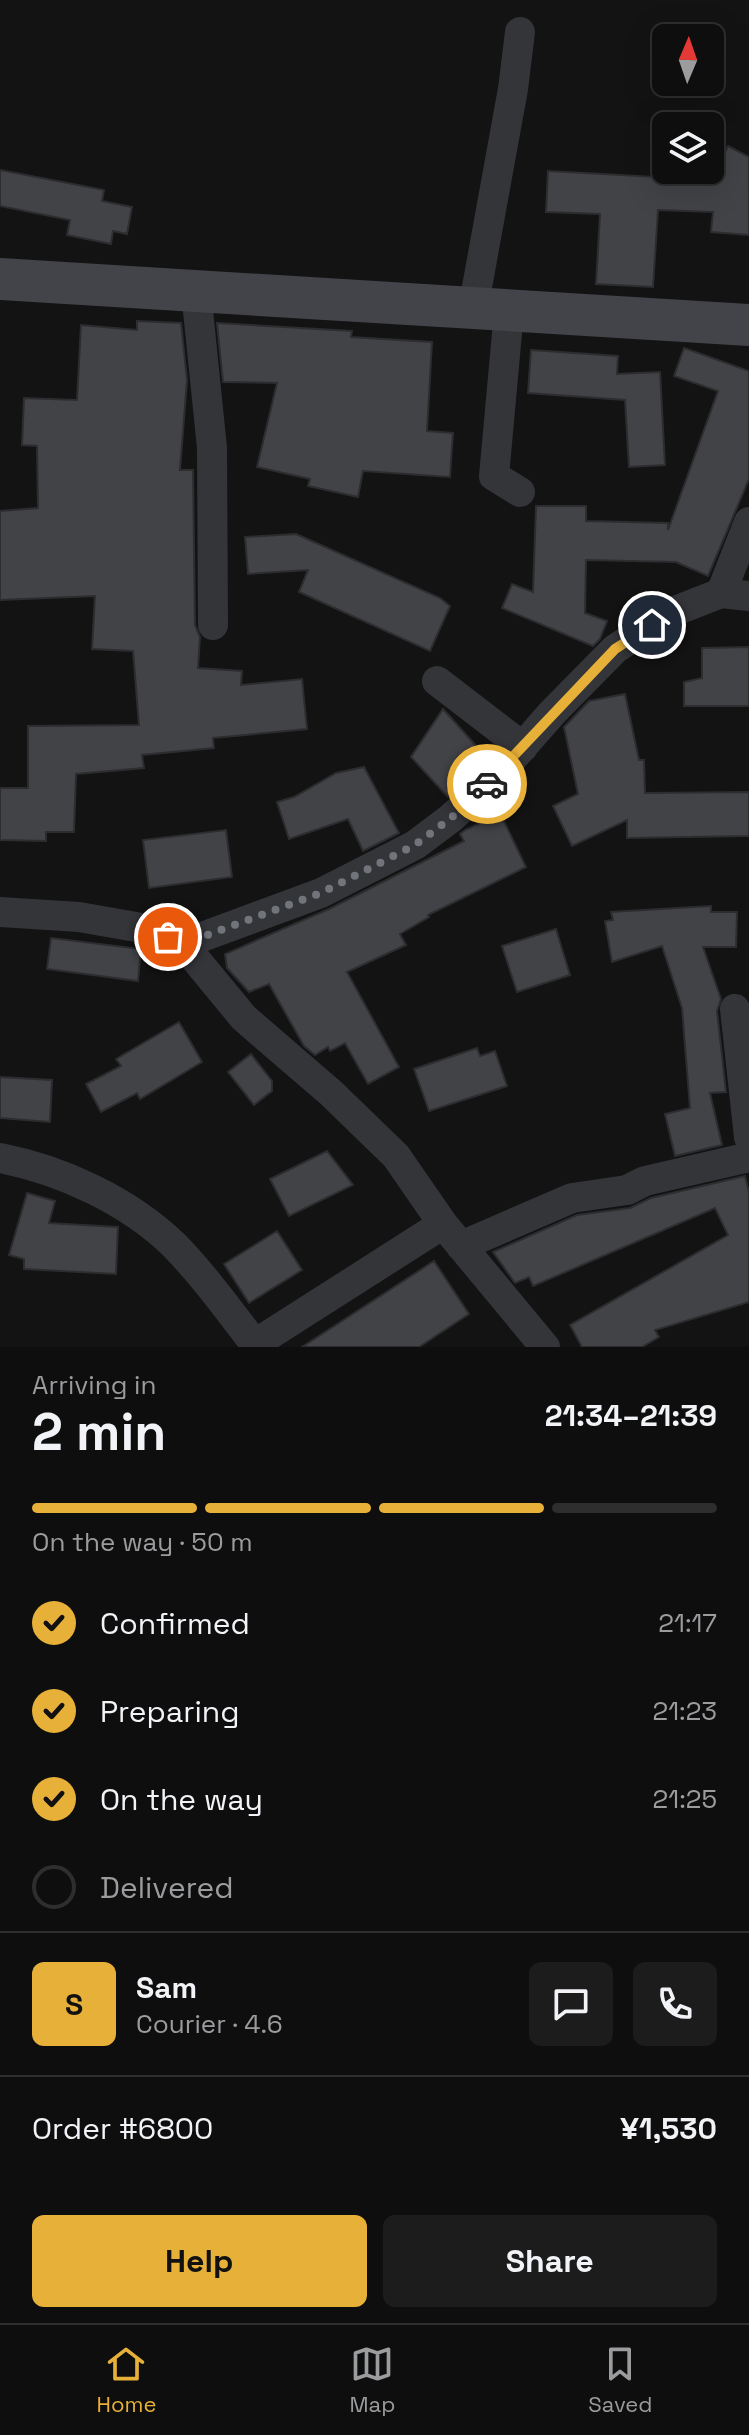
<!DOCTYPE html>
<meta charset="utf-8">
<style>
:root{--surface:#0e0e0f;--page:#1c1c1d;--text:#f1f3f6;--muted:#9b9c9e;--line:#2e2e2f;--accent:#e7b038}
body{margin:0;font-family:"Space Grotesk",sans-serif;background:var(--page);color:var(--text);height:100vh;display:flex;flex-direction:column;font-size:30px;white-space:nowrap}
*{box-sizing:border-box;margin:0}
p{font-size:26px;color:var(--muted)}
.icon{flex:none;width:44px;height:44px;fill:none;stroke:currentColor;stroke-width:2;stroke-linecap:round;stroke-linejoin:round}
.map{position:relative;height:1347px;overflow:hidden}
.drawer{display:flex;flex-direction:column;background:var(--surface);flex:1}
.drawer>*{flex:none}
.needle{width:52px;rotate:2deg}
.tools{position:absolute;left:652px;top:24px;display:grid;gap:16px}
.tools a{display:grid;place-items:center;width:72px;height:72px;border-radius:12px;background:var(--surface);box-shadow:0 8px 32px #0002,0 0 0 2px var(--line);font-size:40px}
.pin{position:absolute;display:grid;place-items:center;width:68px;height:68px;color:#fff;margin:-34px;border:4px solid #fff;border-radius:50%;box-shadow:0 2px 8px #0007}
.courier{position:absolute;display:grid;place-items:center;width:80px;height:80px;margin:-40px;border:6px solid #e7b038;border-radius:50%;background:#fff;color:#222;box-shadow:0 2px 10px #0007}
.overview em{font-style:normal;font-weight:700}
.overview div{display:flex;flex-direction:column-reverse}
.overview{display:flex;align-items:center;justify-content:space-between;height:136px;padding:0 32px}
h1{font-size:52px;font-weight:700;line-height:60px}
.bar{display:grid;grid-template-columns:repeat(4,1fr);gap:12px 8px;align-content:center;height:96px;padding:0 32px}
.bar i{height:10px;border-radius:6px;background:var(--line)}
.bar .selected{background:var(--accent)}
.bar p{grid-column:span 4}
.line{display:flex;align-items:center;gap:20px;padding:0 32px;border-top:2px solid var(--line)}
.line div{flex:1}
.round{display:grid;place-items:center;flex:none;width:84px;height:84px;border-radius:12px;background:var(--page)}
ol{padding:0 32px;list-style:none}
li{display:flex;align-items:center;gap:24px;height:88px}
li p{margin-inline-start:auto}
li .icon{padding:8px;border-radius:50%;background:var(--accent);color:#111;stroke-width:4}
li:last-child{color:var(--muted)}
li i{width:44px;height:44px;border:4px solid var(--line);border-radius:50%}
.cta{display:flex;gap:16px;margin-top:auto;padding:16px 32px}
.cta a{flex:1;height:92px;border-radius:12px;background:var(--accent);color:#111;font-size:32px;font-weight:700;line-height:92px;text-align:center}
.cta a+a{background:var(--page);color:var(--text)}
.menu{display:flex;justify-content:space-around;align-items:center;height:112px;border-top:2px solid var(--line);background:var(--surface);font-size:22px;color:var(--muted)}
.menu a{display:grid;justify-items:center;gap:4px}
.menu .selected{color:var(--accent)}
.map>svg:first-child{display:block}
.building{fill:#424347;stroke:#2d2d30;stroke-width:2}
.lines{fill:none;stroke-linecap:round;stroke-linejoin:round}
.street{stroke:#343539;stroke-width:30}
.secondary{stroke:#424449;stroke-width:42}
.done{stroke:#72747c;stroke-width:8;stroke-dasharray:0 14.4}
.route{stroke:#e7b038;stroke-width:10}
</style>
<div class="map">
<svg width="749" height="1347" viewBox="0 0 749 1347">
<rect width="100%" height="100%" fill="#131314"/>
<path class="building" d="M728,146L749,157V235L711,232L713,212L658,210L653,287L596,284L600,214L546,212L548,171L711,180Z
M0,170L104,190L102,201L132,207L127,234L113,231L111,244L67,235L70,220L0,206Z
M137,321L181,323L187,380L180,470H193L195,625L200,637L198,668L242,671L241,685L302,679L307,729L213,738L214,748L142,755L144,768L76,774L74,832H46V841L0,840V788H28V726L139,725L133,651L92,649L95,596L0,600V511L38,508L37,446L22,445L24,398L77,400L81,325L137,330Z
M217,323L352,331L351,337L432,342L427,431L453,433L450,477L363,471L358,497L308,486L310,479L257,467L277,383L223,382Z
M684,348L749,371V479L708,576L676,562L586,560L585,613L607,621L600,639L593,646L502,608L512,584L533,592L536,506H586V521L668,523V530L718,391L674,376Z
M531,350L618,356L617,374L660,372L665,465L629,467L625,400L528,393Z
M296,534L440,598L450,606L430,651L299,592L308,570L248,574L245,537Z
M749,647V706H684V682L702,678V648Z
M625,694L639,760H644L645,793L749,792V836L627,838V820L572,846L553,806L578,794L564,727L589,701Z
M443,709L488,759L448,797L411,757Z
M364,767L399,833L363,851L348,819L289,839L277,802L294,797L336,773Z
M500,813L526,867L428,915L429,917L400,934L406,945L347,972L399,1067L368,1084L345,1043L330,1051L328,1047L315,1055L304,1046L269,984L249,992L227,968L225,954L329,909L464,841L460,834L465,830Z
M226,830L232,877L149,888L143,840Z
M711,906V912H737L736,947H703L721,999L717,1011L726,1092L710,1093L722,1145L675,1156L665,1114L690,1108L682,1008L662,946L612,962L605,921L613,920L611,912Z
M556,929L570,975L517,992L502,946Z
M51,938L141,949L138,981L47,969Z
M179,1022L202,1062L140,1099L137,1093L101,1112L86,1084L121,1066L116,1059Z
M477,1048L480,1056L495,1051L507,1086L429,1111L414,1069Z
M251,1054L272,1081V1091L254,1105L228,1072Z
M0,1077L52,1080L50,1122L0,1118Z
M327,1151L353,1185L289,1216L270,1179Z
M745,1176L749,1192V1302L655,1330L659,1337L642,1347H582L570,1325L728,1235L715,1208L533,1286L529,1277L515,1283L493,1252L577,1215L630,1208L651,1198Z
M27,1193L55,1201L49,1223L118,1227L116,1274L24,1269V1259L9,1255Z
M277,1231L302,1270L249,1303L224,1264Z
M434,1261L469,1314L419,1347H302Z"/>
<g class="lines">
<path class="street" d="M196,291L212,448L213,625
M473,309L513,89L520,32
M509,311L494,476L520,492
M721,593L749,522
M437,681L523,747
M0,912L79,917L153,930L183,944L244,1018L331,1093L396,1156L443,1224L545,1347
M183,944L321,893L415,845L451,818L503,769L552,713L615,649L670,613L721,593L749,596
M735,1009L749,1137
M0,1158C62,1170 129,1201 175,1246C205,1277 231,1313 257,1347
M461,1246L572,1198L627,1190L645,1181L749,1157
M255,1344L443,1224"/>
<path class="secondary" d="M0,279L749,325"/>
</g>
<g class="lines">
<path class="done" d="M168,937L183,944L321,893L415,845L451,818L487,784"/>
<path class="route" d="M487,784L615,649L652,625"/>
</g>
</svg>
<div class="tools">
<a><svg class="needle" viewBox="-14 -14 28 28"><path d="M0-13l5 13h-10z" fill="#e53935"/><path d="M0 13l5-13h-10z" fill="#9b9c9e"/></svg></a>
<a><svg class="icon" aria-label="layers" viewBox="0 0 24 24"><path d="M12 4l9 5-9 5-9-5zM3 14l9 5 9-5"/></svg></a>
</div>
<div class="pin" style="left:168px;top:937px;background:#ea580c"><svg class="icon" aria-label="bag" viewBox="0 0 24 24"><path d="M5 8h14l-1 12H6zM9 8a3 3 0 0 1 6 0"/></svg></div>
<div class="pin" style="left:652px;top:625px;background:#1f2937"><svg class="icon" aria-label="home" viewBox="0 0 24 24"><path d="M3 11l9-7 9 7M6 9v11h12V9"/></svg></div>
<div class="courier" style="left:487px;top:784px"><svg class="icon" aria-label="car" viewBox="0 0 24 24"><path d="M5 17H2v-5l4-1 3-4h7l3 4 3 1v5h-3M9 17h6M6 11h13"/><circle cx="7" cy="17" r="2"/><circle cx="17" cy="17" r="2"/></svg></div>
</div>
<section class="drawer">
<div class="overview"><div><h1>2 min</h1><p>Arriving in</p></div><em>21:34–21:39</em></div>
<div class="bar"><i class="selected"></i><i class="selected"></i><i class="selected"></i><i></i><p>On the way · 50 m</p></div>
<ol>
<li><svg class="icon" aria-label="check" viewBox="0 0 24 24"><path d="M5 12l5 5 9-10"/></svg>Confirmed<p>21:17</p></li>
<li><svg class="icon" aria-label="check" viewBox="0 0 24 24"><path d="M5 12l5 5 9-10"/></svg>Preparing<p>21:23</p></li>
<li><svg class="icon" aria-label="check" viewBox="0 0 24 24"><path d="M5 12l5 5 9-10"/></svg>On the way<p>21:25</p></li>
<li><i></i>Delivered</li>
</ol>
<div class="line" style="height:144px"><b class="round" style="background:var(--accent);color:#111">S</b><div><b>Sam</b><p>Courier · 4.6</p></div><a class="round"><svg class="icon" aria-label="chat" viewBox="0 0 24 24"><path d="M4 5h16v11H9l-5 4z"/></svg></a><a class="round"><svg class="icon" aria-label="phone" viewBox="0 0 24 24"><path d="M5 4h4l2 5-3 2q2 4 5 5l2-3 5 2v4C11 20 4 13 5 4z"/></svg></a></div>
<div class="line" style="height:104px"><div>Order #6800</div><b>¥1,530</b></div>
<div class="cta"><a>Help</a><a>Share</a></div>
</section>
<nav class="menu">
<a class="selected"><svg class="icon" aria-label="home" viewBox="0 0 24 24"><path d="M3 11l9-7 9 7M6 9v11h12V9"/></svg>Home</a>
<a><svg class="icon" aria-label="map" viewBox="0 0 24 24"><path d="M3 6l6-2 6 2 6-2v14l-6 2-6-2-6 2zM9 4v14M15 6v14"/></svg>Map</a>
<a><svg class="icon" aria-label="saved" viewBox="0 0 24 24"><path d="M7 4h10v16l-5-4-5 4z"/></svg>Saved</a>
</nav>
